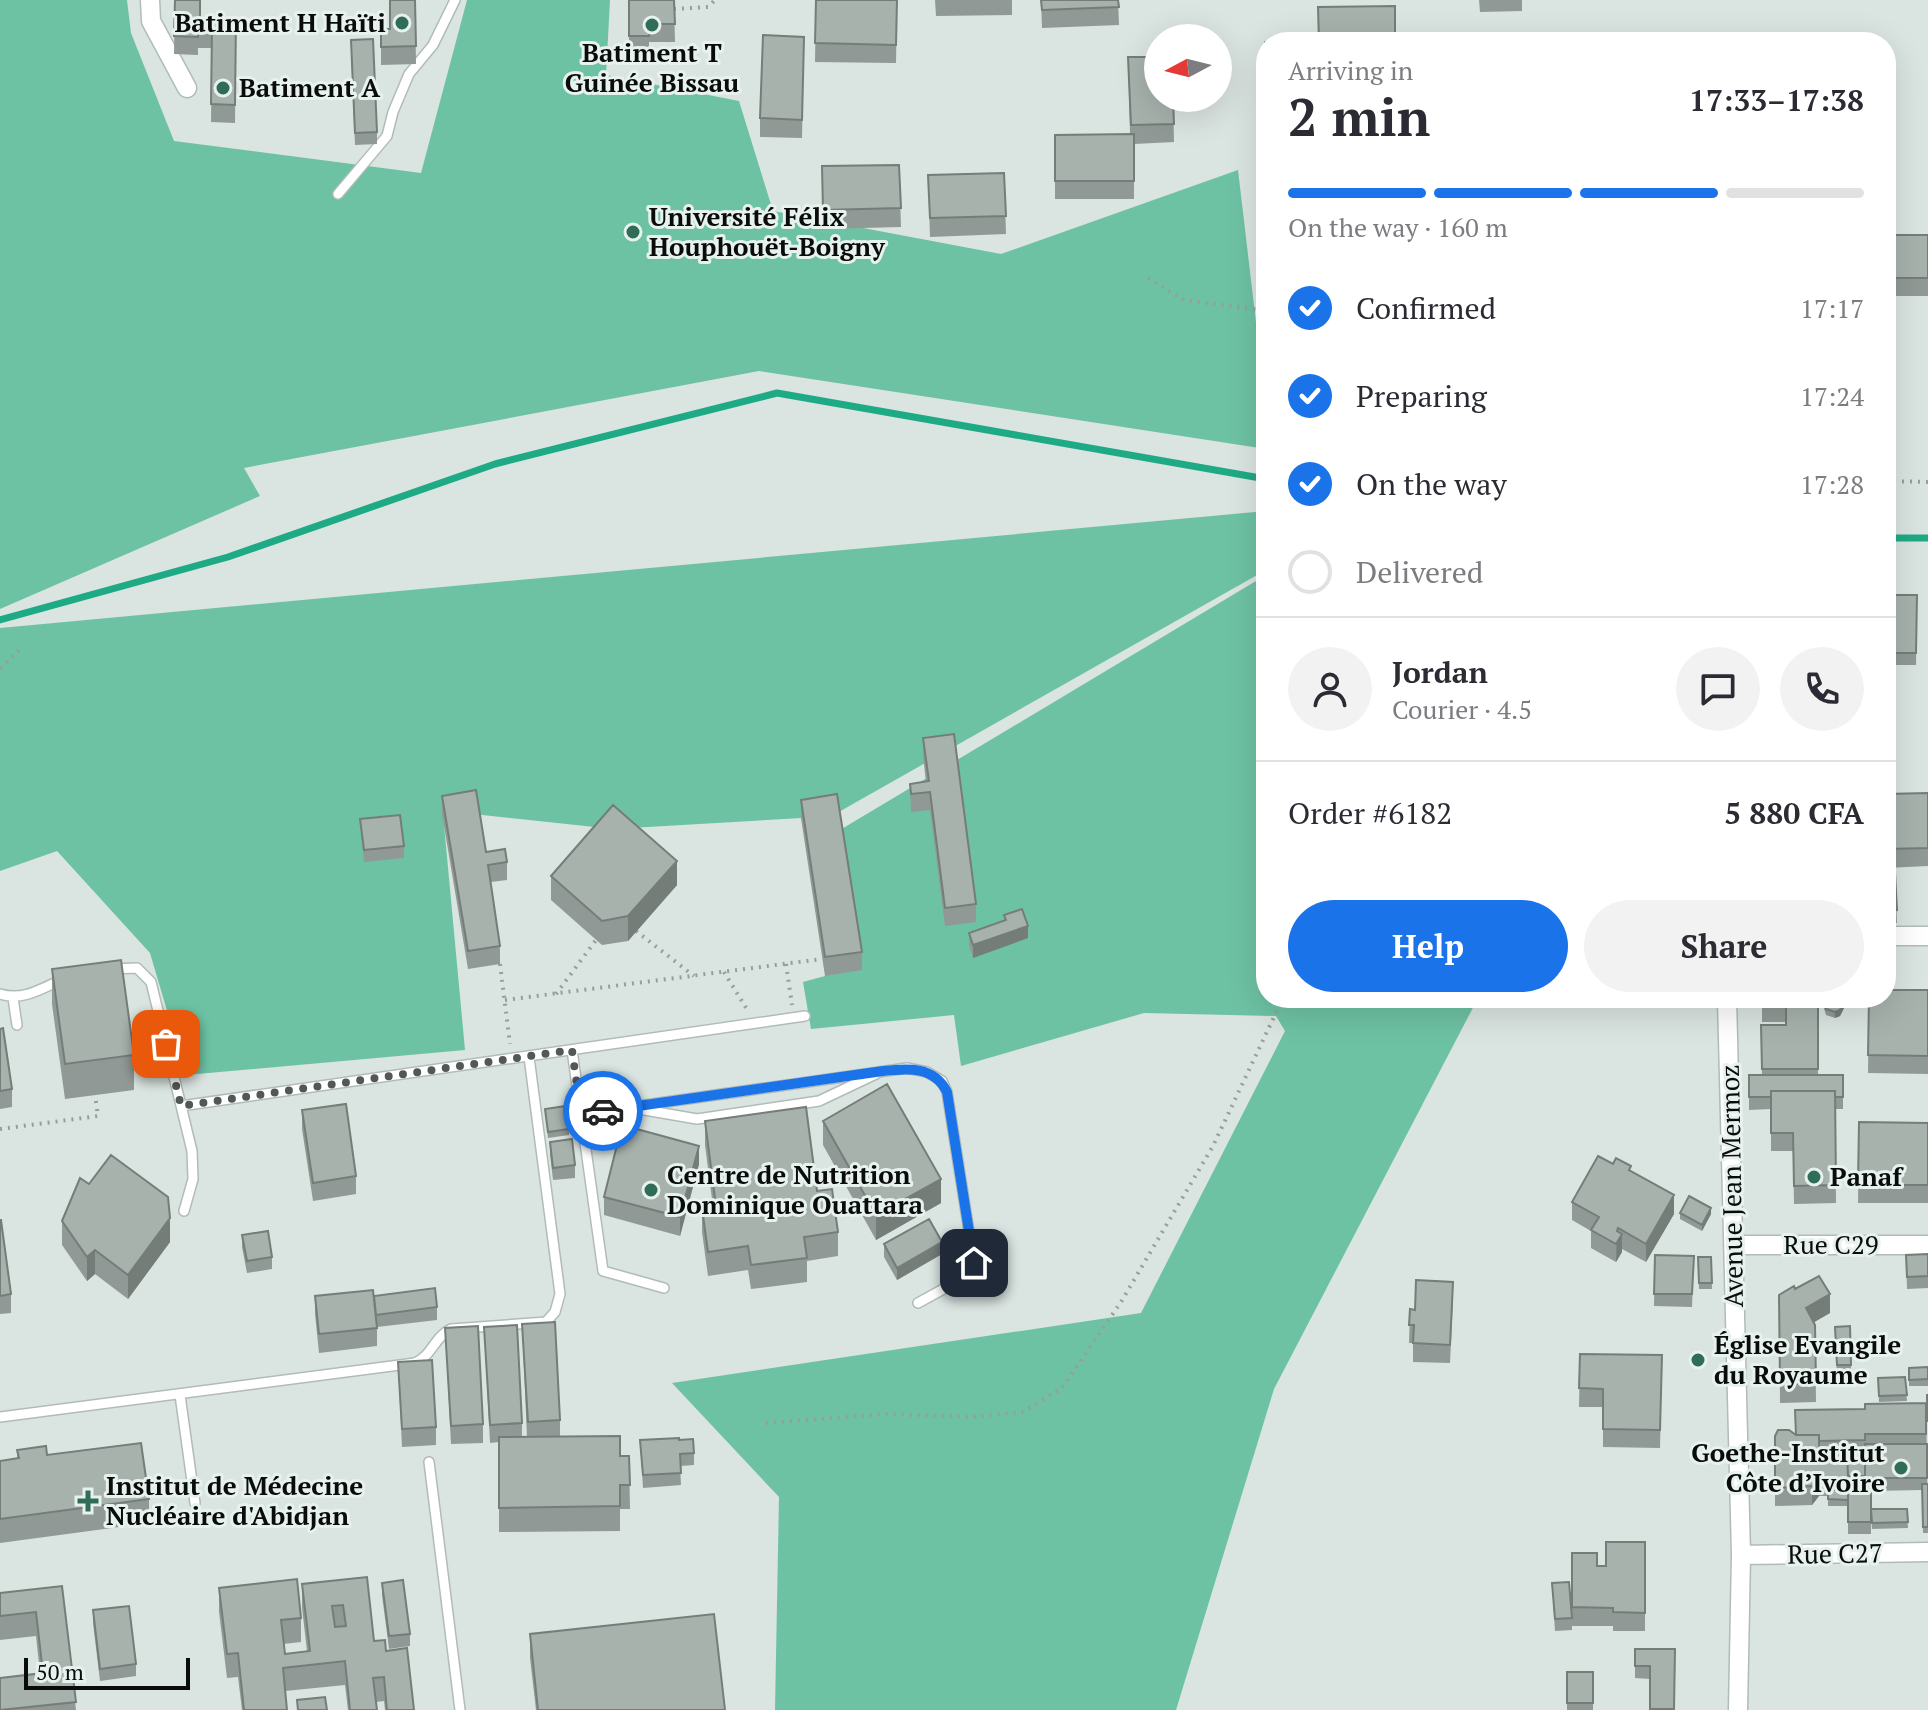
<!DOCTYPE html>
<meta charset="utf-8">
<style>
:root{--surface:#fff;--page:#f2f2f3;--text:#2b2b33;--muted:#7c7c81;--line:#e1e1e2;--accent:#1a73e8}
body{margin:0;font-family:"PT Serif",serif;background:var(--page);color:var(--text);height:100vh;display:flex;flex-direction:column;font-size:30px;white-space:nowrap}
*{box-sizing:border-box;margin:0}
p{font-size:26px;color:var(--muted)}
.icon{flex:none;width:44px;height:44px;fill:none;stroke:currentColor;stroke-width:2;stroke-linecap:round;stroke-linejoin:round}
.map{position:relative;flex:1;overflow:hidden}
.details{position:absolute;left:1256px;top:32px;width:640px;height:976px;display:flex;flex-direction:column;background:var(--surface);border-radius:32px;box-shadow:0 8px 32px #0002}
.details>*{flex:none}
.needle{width:52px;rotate:263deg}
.tools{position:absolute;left:1144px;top:24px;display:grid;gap:16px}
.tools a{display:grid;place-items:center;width:88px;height:88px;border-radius:50%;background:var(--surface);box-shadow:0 8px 32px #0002;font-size:40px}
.scale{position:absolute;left:24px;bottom:20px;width:166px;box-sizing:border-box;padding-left:8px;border:4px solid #090c0b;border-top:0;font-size:22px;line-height:28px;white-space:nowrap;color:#090c0b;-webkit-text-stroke:6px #e7f1ed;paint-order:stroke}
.pin{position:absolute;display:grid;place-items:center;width:68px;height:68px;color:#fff;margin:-34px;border-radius:16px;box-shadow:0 4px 12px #0006}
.courier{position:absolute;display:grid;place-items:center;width:80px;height:80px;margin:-40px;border:6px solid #1a73e8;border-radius:50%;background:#fff;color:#222;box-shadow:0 2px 10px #0007}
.overview em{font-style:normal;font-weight:700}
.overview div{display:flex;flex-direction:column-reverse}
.overview{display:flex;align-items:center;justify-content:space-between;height:136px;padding:0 32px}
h1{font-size:52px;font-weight:700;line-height:60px}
.bar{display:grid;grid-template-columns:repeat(4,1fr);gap:12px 8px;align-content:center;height:96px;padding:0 32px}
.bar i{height:10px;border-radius:6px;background:var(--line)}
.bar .on{background:var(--accent)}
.bar p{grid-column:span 4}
.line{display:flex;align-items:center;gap:20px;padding:0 32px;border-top:2px solid var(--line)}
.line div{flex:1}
.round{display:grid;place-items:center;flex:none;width:84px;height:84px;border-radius:42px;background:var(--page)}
ol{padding:0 32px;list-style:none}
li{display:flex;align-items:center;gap:24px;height:88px}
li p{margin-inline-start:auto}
li .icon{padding:8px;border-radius:50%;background:var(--accent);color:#fff;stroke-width:4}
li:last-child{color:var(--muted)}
li i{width:44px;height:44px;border:4px solid var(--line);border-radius:50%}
.action{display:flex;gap:16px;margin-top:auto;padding:16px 32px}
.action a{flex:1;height:92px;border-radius:48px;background:var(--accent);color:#fff;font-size:32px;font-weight:700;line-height:92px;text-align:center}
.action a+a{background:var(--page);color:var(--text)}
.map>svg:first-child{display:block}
.green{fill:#6ec2a4}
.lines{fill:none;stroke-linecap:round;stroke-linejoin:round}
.stream{stroke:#1eaa84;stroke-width:7}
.service-casing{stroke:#b1bcb7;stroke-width:12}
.minor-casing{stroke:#b1bcb7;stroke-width:21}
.path{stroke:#969e9b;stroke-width:4;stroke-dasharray:2 6;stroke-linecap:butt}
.service{stroke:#fff;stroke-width:9}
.minor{stroke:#fff;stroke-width:18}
.wall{fill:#909995;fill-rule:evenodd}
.shaded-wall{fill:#757d79}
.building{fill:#a7b2ad;stroke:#757d79;stroke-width:2;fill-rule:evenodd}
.done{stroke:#525856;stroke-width:8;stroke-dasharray:0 14.4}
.route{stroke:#1a73e8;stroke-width:10}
.poi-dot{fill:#306d58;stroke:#e7f1ed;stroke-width:3}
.labels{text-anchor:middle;stroke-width:6;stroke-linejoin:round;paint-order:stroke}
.poi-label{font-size:26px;font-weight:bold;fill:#090c0b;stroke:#e7f1ed;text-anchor:start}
.street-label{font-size:26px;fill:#090c0b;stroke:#e7f1ed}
</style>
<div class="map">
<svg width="1928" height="1710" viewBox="0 0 1928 1710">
<rect width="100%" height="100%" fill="#dae4e0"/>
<path class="green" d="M0,0H127L131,33L174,141L421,173L467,0H610L606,75L739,101L773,211L1001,254L1238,170L1266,407V449L759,371L244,468L260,496L0,609Z
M1266,511V570L837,813L801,818L613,829L455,812L443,814L465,1050L186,1075L150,953L57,851L0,871V628Z
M1266,575V998H1478L1274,1389L1176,1710H775L779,1497L672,1383L1141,1313L1285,1031L1276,1016L1144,1013L961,1066L954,1015L811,1029L803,982L825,976L840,830Z"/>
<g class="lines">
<path class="stream" d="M1886,538H1928
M0,620L228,557L495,464L777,393L1266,479"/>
<defs>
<path id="service" d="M338,194L387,136L393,112L409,74L433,45L455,0
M112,969L137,968L151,982L192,1151L193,1179L184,1211
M0,994C23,1001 41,989 63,979
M13,998L17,1025
M572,1050L603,1271L664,1288
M181,1106L805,1016
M639,1109L697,1119L819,1101L876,1074
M581,1114L907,1068L927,1072L942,1081L947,1092L974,1263L967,1276L918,1303
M180,1395L195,1503
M0,1417L415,1363C432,1356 434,1337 451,1329L546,1322L555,1312L560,1294L529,1057
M429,1462L460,1710"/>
<path id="minor" d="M150,0L151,21L187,88
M1886,936H1928
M1727,998L1741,1555L1738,1710
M1735,1245H1928
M1741,1555L1928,1552"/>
</defs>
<use href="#service" class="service-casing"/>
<use href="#minor" class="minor-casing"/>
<path class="path" d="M674,9L708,7L715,0
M1148,278L1184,300L1266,311
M1886,481L1928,482
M0,668L20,649
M636,931L694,976
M500,964L510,1044
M786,964L792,1005
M724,972L748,1011
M556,994L596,940
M505,1000L822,959
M0,1129L98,1116L95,1095
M766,1423L887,1414L970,1417L1022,1412L1062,1388L1121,1302L1213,1146L1283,998"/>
<use href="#service" class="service"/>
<use href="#minor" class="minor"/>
</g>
<path class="wall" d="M175,0L200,19H236L235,123L211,122L212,48H198V55L174,54Z
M415,0L416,64L381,65V29H390Z
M629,0H674L675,42H649V54L629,55Z
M816,0H897L896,63L815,62Z
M935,0H1012V15L936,16Z
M1041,0H1118L1119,25L1042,28Z
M1479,0H1522V11L1480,12Z
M804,37L802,138L760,137V118Z
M351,52L377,132V144L355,145Z
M1128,57L1173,98L1174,142L1134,144V199H1055V135L1130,134Z
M899,165L901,227L823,229L822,166Z
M1004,173L1006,234L930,237L928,175Z
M1886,235H1928V296H1886Z
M1886,595H1917L1916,665H1886Z
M923,738L976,904V922L945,926L930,810L911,812L910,784L926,782L923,756Z
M1928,793V866L1886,868V794Z
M442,796L486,852L507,862V880L491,882L500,946V964L468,969L442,814Z
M801,800L862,952V970L825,976L801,818Z
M360,819L404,846V858L364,862Z
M1886,872H1895L1897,923H1886Z
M551,876L677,885L628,941L602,945L551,900Z
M1004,915L1028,938L973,958L969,945V933L1004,920Z
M52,969L134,1055V1090L65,1099L52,1004Z
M1928,990V1074L1868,1073L1869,998Z
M1762,998H1818V1075H1843V1109H1835L1836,1203L1794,1204L1793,1151H1771V1109L1749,1110V1075H1762L1761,1025H1786V1022H1762Z
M1823,999L1845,1006L1840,1016L1835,1018L1826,1015L1823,1005Z
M0,1029L12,1089V1107L0,1109Z
M545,1109L569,1129V1135L548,1138Z
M302,1110L356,1176V1194L313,1201L302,1129Z
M705,1121L817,1191L838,1232V1256L807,1261V1282L751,1289L748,1270L708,1276L702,1232V1208L713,1207L705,1145Z
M823,1121L941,1203L876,1240L823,1145Z
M1859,1122L1928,1123V1203H1858Z
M550,1142L575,1165V1178L553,1180L550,1154Z
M699,1164L680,1236L604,1215V1197Z
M1613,1164L1631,1171L1674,1214L1646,1262L1622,1249V1252L1616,1262L1591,1248V1231L1572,1220V1202Z
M1680,1213L1711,1214L1702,1231L1680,1219Z
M0,1220L11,1294V1313L0,1314Z
M62,1221L170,1242L128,1299L95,1274L87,1281L62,1245Z
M242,1235L272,1257V1269L247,1273L242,1247Z
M884,1244L942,1254L897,1280L884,1257Z
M1928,1254V1288L1907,1289L1906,1255Z
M1655,1255L1694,1256L1692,1307L1654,1306Z
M1698,1257H1711L1712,1289H1699Z
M1795,1289L1830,1313L1813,1322L1815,1325L1816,1402L1780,1403L1779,1295Z
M315,1296H374L437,1307V1320L377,1327V1346L319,1353L315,1314Z
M1453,1300L1450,1363L1413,1362V1343H1409L1410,1309L1415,1310Z
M522,1324L560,1420V1437L620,1456H629L630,1509H620V1531L499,1532V1442L490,1443L484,1327L522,1423V1437H527Z
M445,1328L483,1424V1443L451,1444Z
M1835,1339L1851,1365V1377H1837Z
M1580,1354L1662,1355L1660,1448L1603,1447V1407H1579Z
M398,1362L436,1427V1445L402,1447Z
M1928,1367V1386H1909V1368Z
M1905,1377L1907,1401L1879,1402L1878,1378Z
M1926,1403L1928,1533H1923L1922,1490L1871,1491V1509H1907L1908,1528L1872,1529L1871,1510V1534H1848V1506H1828V1496H1819L1812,1505L1775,1506V1436L1795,1435L1865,1409ZM1865,1471V1489H1848V1482H1865Z
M640,1440H679L694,1453V1465L680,1466L681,1485L643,1488Z
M17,1450L47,1455L149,1499V1523L0,1543V1461L17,1459Z
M1645,1542V1631H1613V1626H1572V1553L1597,1566H1606Z
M367,1577L374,1641L414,1710H385L384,1701L376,1702L377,1710H348L345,1685L285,1691L287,1710H242L238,1677L227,1678L219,1612V1588L301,1618V1642L283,1644L285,1654L307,1651L302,1608V1584Z
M382,1583L410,1634V1646L389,1649L382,1595Z
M1552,1583L1572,1618V1630L1555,1631Z
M62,1586L76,1710H0L40,1673L36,1636L0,1640V1593Z
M93,1610L136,1664V1676L100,1681L93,1623Z
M530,1634L725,1710H536L530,1658Z
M1635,1649H1675L1674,1710H1650V1679L1635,1678Z
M1567,1672H1593V1710H1567Z"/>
<path class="shaded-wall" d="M677,861V885L628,941V916Z
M1028,926V938L973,958V945Z
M1845,1000V1006L1840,1016L1835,1018V1012Z
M699,1146V1164L680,1236V1217Z
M941,1179V1203L876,1240V1215Z
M1674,1195V1214L1646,1262V1244Z
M1711,1208V1214L1702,1231V1225Z
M170,1218V1242L128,1299V1275Z
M1618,1228V1240L1622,1234V1252L1616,1262L1617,1231Z
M942,1242V1254L897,1280V1268Z
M95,1250V1274L87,1281V1257Z
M1830,1294V1313L1806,1327V1308Z
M1819,1478V1496L1812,1505V1486Z"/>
<path class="building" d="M175,0H200V19H236L235,105L211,104L212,30L198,29V37L174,36Z
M390,0H415L416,46L381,47V29H390Z
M629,0H674L675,24H649V36H629Z
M816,0H897L896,45L815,43Z
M1041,0H1118L1119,7L1042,10Z
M1395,6V42H1319L1318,7Z
M763,35L804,37L802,120L760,118Z
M373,39L377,132L355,133L351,40Z
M1265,42H1266V112Z
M1128,57H1158V98H1173L1174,124L1131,125Z
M1134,134V181H1055V135Z
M899,165L901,208L823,210L822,166Z
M1004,173L1006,216L930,218L928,175Z
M1886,235H1928V278H1886Z
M1886,595H1917L1916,653H1886Z
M954,734L976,904L945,908L930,792L911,794L910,784L929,781L923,738Z
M476,790L486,852L505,849L507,862L488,865L500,946L468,951L442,796Z
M1928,793V848L1886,849V794Z
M837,794L862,952L825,957L801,800Z
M613,805L677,861L628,916L602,921L551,876Z
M400,815L404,846L364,850L360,819Z
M1886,872H1895L1897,910L1886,911Z
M1022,909L1028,926L973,945L969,933L1006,920L1004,915Z
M121,960L134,1055L65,1064L52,969Z
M1886,990H1928V1056L1868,1055L1869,998H1886Z
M1762,998H1818V1069H1762L1761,1025H1786V1004H1762Z
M1824,998H1844L1845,1000L1840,1010L1835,1012L1826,1009Z
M3,1028L12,1089L0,1091V1029Z
M1749,1075H1843V1097H1835V1091H1771V1097H1749Z
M887,1084L941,1179L876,1215L823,1121Z
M1771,1091H1835L1836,1185L1794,1186L1793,1133H1771Z
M346,1104L356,1176L313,1183L302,1110Z
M566,1106L569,1129L548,1132L545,1109Z
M806,1107L817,1191L832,1189L838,1232L804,1237L807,1258L751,1265L748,1246L708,1252L702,1208L716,1206L705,1121Z
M1859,1122L1928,1123V1185H1858Z
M622,1125L699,1146L680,1217L604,1197Z
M572,1139L575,1165L553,1168L550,1142Z
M111,1155L168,1197L170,1218L128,1275L95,1250L87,1257L62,1221L80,1178L89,1184Z
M1598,1156L1613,1164L1616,1158L1631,1166L1629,1170L1674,1195L1646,1244L1618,1228L1617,1231L1622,1234L1616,1244L1591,1230L1599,1217L1572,1202Z
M1689,1196L1711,1208L1702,1225L1680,1213Z
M929,1219L942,1242L897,1268L884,1244Z
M0,1220H1L11,1294L0,1296Z
M268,1231L272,1257L247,1261L242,1235Z
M1928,1254V1276L1907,1277L1906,1255Z
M1655,1255L1694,1256L1692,1294H1654Z
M1698,1257H1711L1712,1283H1699Z
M1819,1276L1830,1294L1806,1308L1815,1325L1816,1384H1780L1779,1295L1794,1286L1795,1289Z
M1416,1280L1453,1282L1450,1345L1413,1343L1414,1325H1409L1410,1309L1415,1310Z
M435,1288L437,1307L376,1315L374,1296Z
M373,1290L377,1328L319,1334L315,1296Z
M555,1322L560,1420L528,1422L522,1324Z
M517,1325L522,1423L490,1425L484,1327Z
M478,1326L483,1424L451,1426L445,1328Z
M1850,1326L1851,1365H1837L1835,1327Z
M1580,1354L1662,1355L1660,1430L1603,1429V1389L1579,1388Z
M432,1360L436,1427L402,1429L398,1362Z
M1928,1367V1379L1909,1380V1368Z
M1905,1377L1907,1395L1879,1396L1878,1378Z
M1927,1395H1928V1421H1927Z
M1926,1403V1434H1865V1440L1819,1441V1435H1796L1795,1410L1865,1409V1404Z
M1778,1430H1789L1796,1435H1819V1450H1847L1848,1478H1819L1812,1486L1775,1488V1436Z
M620,1436V1456H629L630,1485H620V1506L499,1508V1437Z
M679,1438V1440L693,1439L694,1453L680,1454L681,1473L643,1475L640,1440Z
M141,1443L149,1499L0,1519V1461L19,1458L17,1450L46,1446L47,1455Z
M1865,1444H1927V1478H1865Z
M1847,1447H1865V1476H1848Z
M1922,1484H1928V1527H1923Z
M1848,1489H1871V1522H1848Z
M1828,1490H1848V1500L1828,1499Z
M1871,1509H1907L1908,1522L1872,1523Z
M1606,1542H1645V1613L1613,1612V1608L1572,1607V1553H1597V1566H1606Z
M367,1577L374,1641L385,1640L386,1651L407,1648L414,1710H387L384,1677L373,1678L377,1710H350L345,1661L283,1668L287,1710H244L238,1653L227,1654L219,1588L297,1579L301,1618L281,1620L285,1654L310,1651L302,1584ZM343,1605L346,1626L335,1627L332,1606Z
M403,1580L410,1634L389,1636L382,1583Z
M1569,1582L1572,1618L1555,1619L1552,1583Z
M62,1586L76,1702L0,1710V1678L43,1673L36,1612L0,1616V1593Z
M129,1606L136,1664L100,1669L93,1610Z
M714,1614L725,1710H538L530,1634Z
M1635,1649H1675L1674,1709H1650V1666H1635Z
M1567,1672H1593V1703H1567Z
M325,1697L327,1710H298L297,1700Z"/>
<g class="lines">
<path class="done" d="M166,1044L181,1106L572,1050L581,1114L603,1111"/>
<path class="route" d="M603,1111L883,1071C908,1068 934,1066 947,1092L974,1263"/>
</g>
<g class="poi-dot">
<circle cx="402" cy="23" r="8"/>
<circle cx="652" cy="25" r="8"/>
<circle cx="223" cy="88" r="8"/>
<circle cx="633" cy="232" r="8"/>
<circle cx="1814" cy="1177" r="8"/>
<circle cx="651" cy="1190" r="8"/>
<circle cx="1698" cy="1360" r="8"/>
<circle cx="1901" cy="1468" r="8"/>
<path d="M84 1489h8v8h8v8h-8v8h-8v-8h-8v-8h8z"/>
</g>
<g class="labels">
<g class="poi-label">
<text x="386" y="32" text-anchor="end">Batiment H Haïti</text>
<text x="652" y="62" text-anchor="middle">Batiment T<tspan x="652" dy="30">Guinée Bissau</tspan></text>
<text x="239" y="97">Batiment A</text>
<text x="649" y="226">Université Félix<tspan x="649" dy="30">Houphouët-Boigny</tspan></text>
<text x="667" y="1184">Centre de Nutrition<tspan x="667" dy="30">Dominique Ouattara</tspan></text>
<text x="1830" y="1186">Panaf</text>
<text x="1714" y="1354">Église Evangile<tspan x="1714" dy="30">du Royaume</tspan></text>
<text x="1885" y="1462" text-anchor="end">Goethe-Institut<tspan x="1885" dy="30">Côte d’Ivoire</tspan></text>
<text x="106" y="1495">Institut de Médecine<tspan x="106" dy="30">Nucléaire d'Abidjan</tspan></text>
</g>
<g class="street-label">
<text transform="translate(1732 1186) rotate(-91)" y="9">Avenue Jean Mermoz</text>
<text x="1831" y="1254">Rue C29</text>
<text transform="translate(1835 1554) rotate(-1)" y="9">Rue C27</text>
</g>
</g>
</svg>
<div class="tools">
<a><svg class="needle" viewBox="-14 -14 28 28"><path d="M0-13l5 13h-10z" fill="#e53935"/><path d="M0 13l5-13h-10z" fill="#7c7c81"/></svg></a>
</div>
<div class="scale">50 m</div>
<div class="pin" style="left:166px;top:1044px;background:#ea580c"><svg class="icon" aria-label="bag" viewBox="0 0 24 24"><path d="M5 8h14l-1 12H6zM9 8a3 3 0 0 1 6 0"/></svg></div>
<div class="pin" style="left:974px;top:1263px;background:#1f2937"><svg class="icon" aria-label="home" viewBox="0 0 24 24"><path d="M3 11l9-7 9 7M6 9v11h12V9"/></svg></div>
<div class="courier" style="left:603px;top:1111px"><svg class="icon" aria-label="car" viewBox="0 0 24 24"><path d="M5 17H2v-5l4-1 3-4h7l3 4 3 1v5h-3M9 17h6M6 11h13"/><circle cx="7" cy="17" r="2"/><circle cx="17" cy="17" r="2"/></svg></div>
<section class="details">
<div class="overview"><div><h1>2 min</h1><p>Arriving in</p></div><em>17:33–17:38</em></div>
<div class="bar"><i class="on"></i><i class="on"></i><i class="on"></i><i></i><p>On the way · 160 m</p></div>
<ol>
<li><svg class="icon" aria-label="check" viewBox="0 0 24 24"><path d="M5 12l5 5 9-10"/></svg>Confirmed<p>17:17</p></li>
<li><svg class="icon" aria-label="check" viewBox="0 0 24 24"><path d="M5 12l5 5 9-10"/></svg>Preparing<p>17:24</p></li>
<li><svg class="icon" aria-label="check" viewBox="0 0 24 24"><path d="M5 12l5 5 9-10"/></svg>On the way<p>17:28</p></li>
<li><i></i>Delivered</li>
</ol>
<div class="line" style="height:144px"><a class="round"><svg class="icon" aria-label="person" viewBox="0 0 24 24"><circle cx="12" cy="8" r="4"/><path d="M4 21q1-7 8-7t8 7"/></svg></a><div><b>Jordan</b><p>Courier · 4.5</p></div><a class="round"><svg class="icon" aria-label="chat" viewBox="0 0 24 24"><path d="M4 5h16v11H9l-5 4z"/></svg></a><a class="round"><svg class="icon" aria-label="phone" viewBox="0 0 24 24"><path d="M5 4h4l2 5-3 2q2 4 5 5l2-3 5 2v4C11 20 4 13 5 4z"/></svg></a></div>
<div class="line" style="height:104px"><div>Order #6182</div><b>5 880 CFA</b></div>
<div class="action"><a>Help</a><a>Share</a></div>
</section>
</div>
